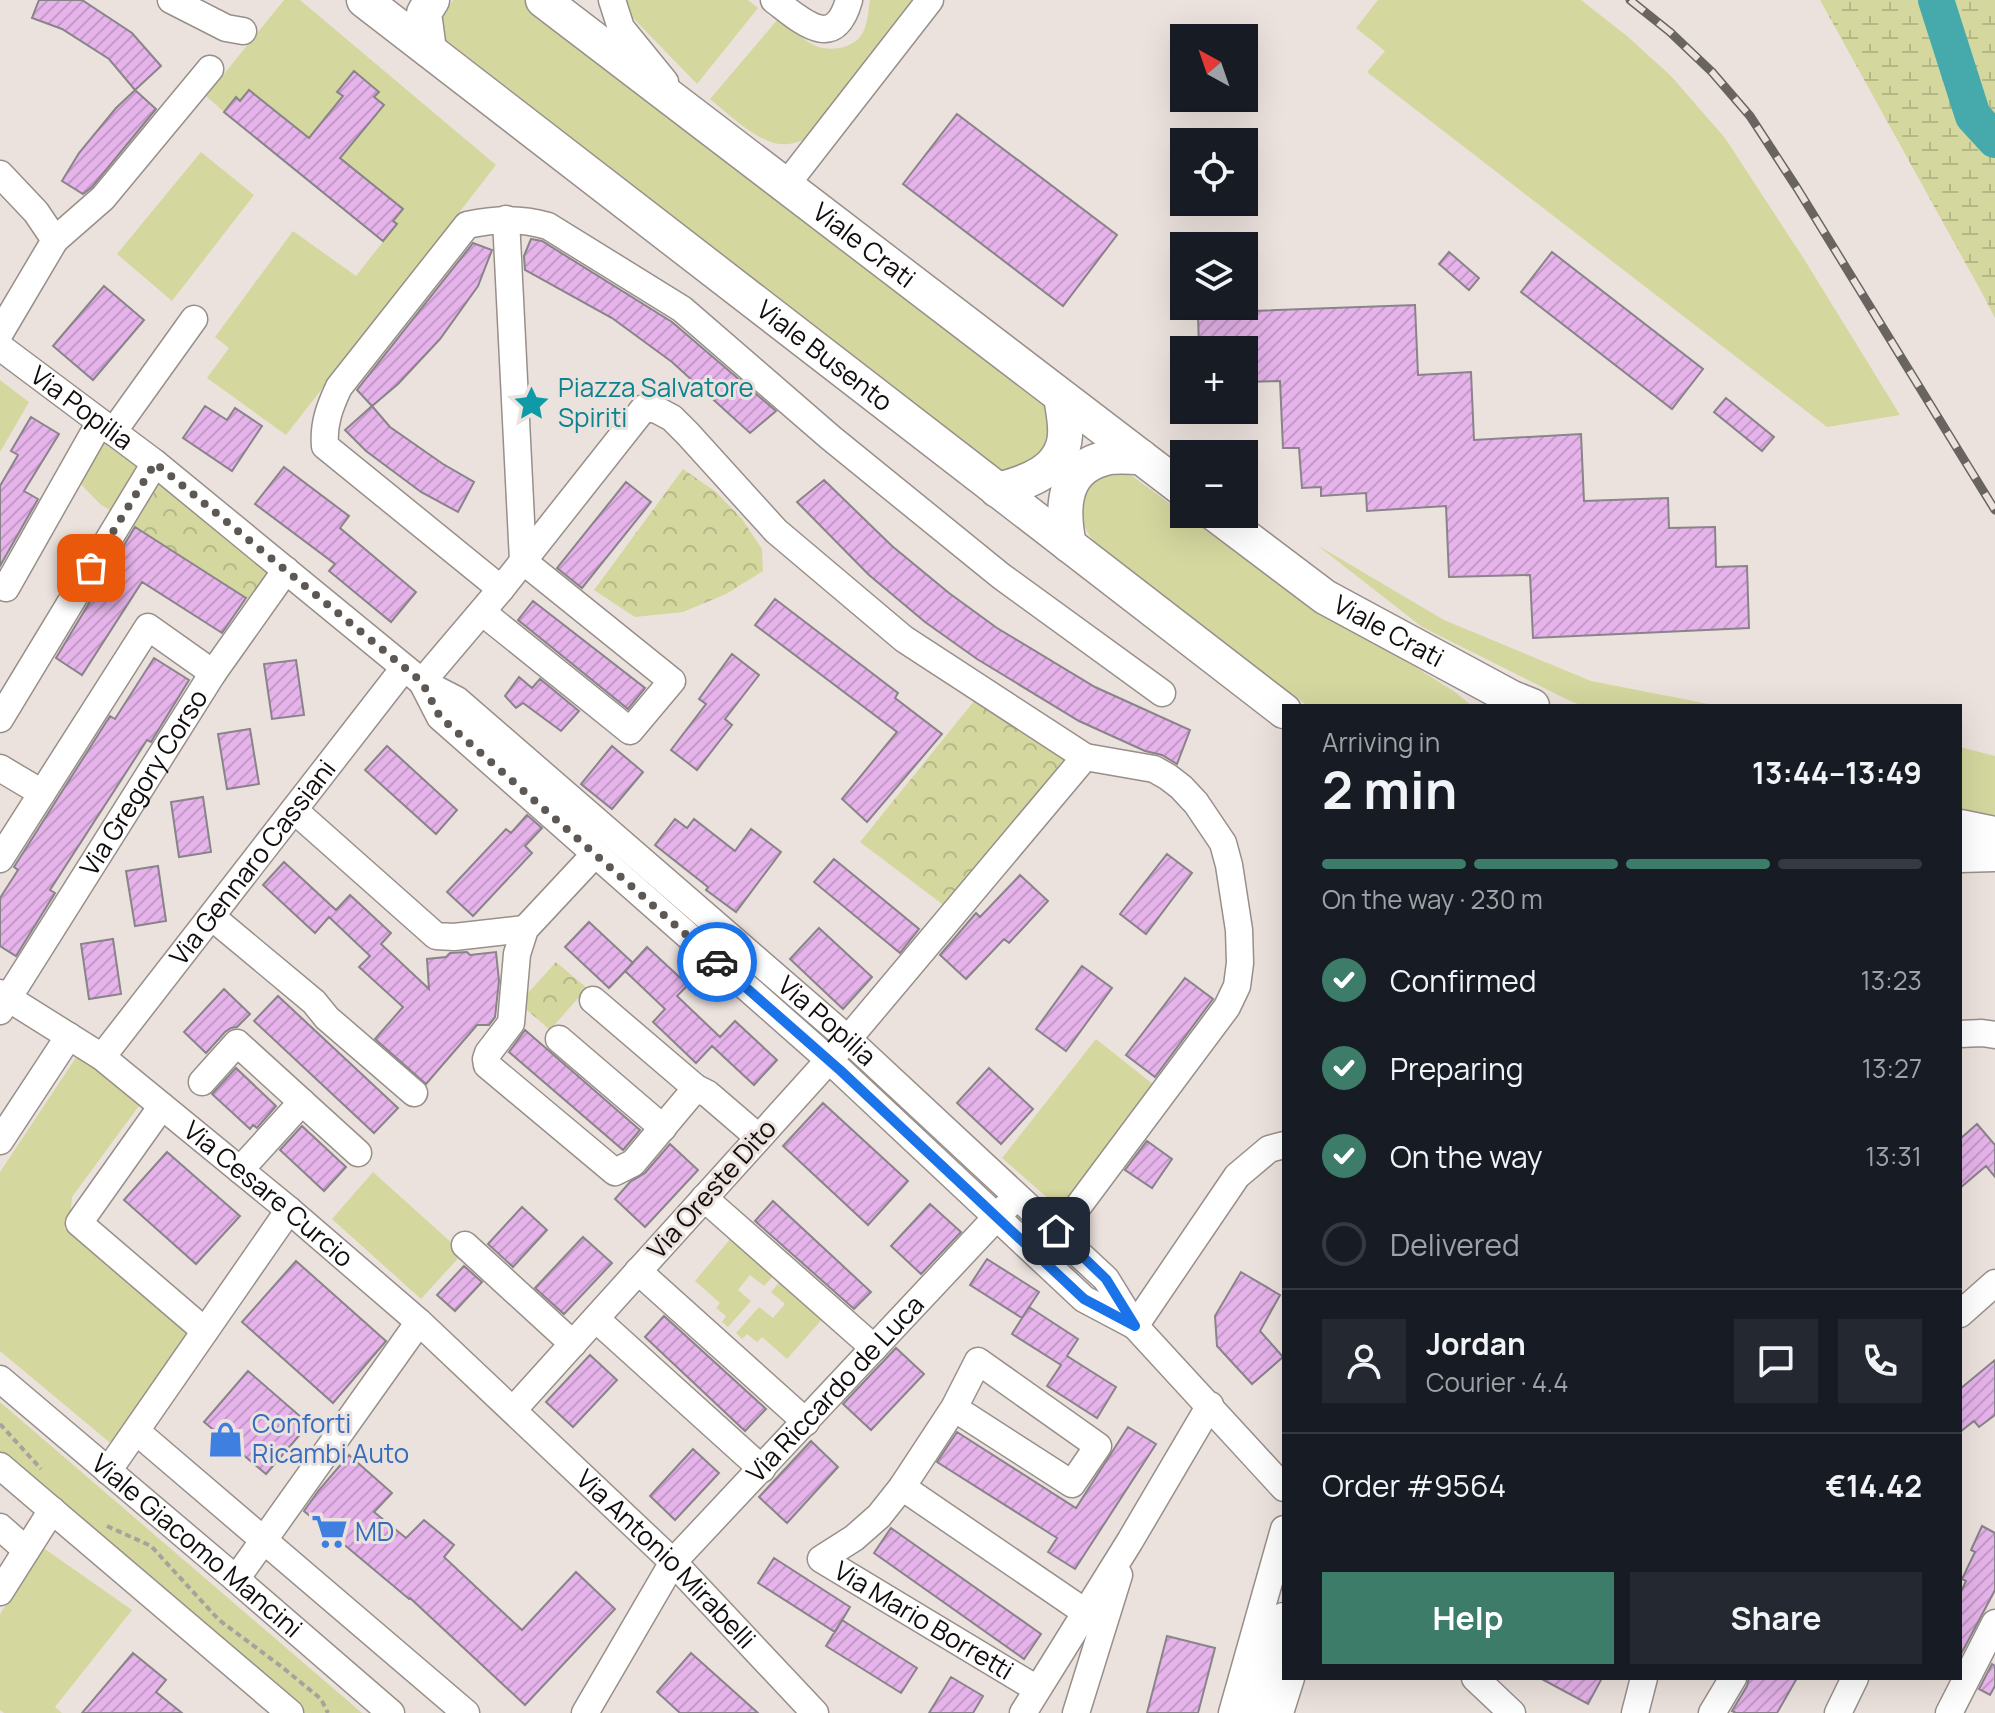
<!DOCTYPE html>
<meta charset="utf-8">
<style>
:root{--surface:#171b24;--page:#242831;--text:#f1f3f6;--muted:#9ea1a6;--line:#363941;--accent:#3d7c69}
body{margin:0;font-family:Manrope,sans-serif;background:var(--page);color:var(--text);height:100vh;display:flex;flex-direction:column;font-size:30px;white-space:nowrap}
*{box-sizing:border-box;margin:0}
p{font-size:26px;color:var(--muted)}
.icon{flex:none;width:44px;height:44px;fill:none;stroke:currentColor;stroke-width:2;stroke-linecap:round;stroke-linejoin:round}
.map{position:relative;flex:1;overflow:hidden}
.details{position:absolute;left:1282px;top:704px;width:680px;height:976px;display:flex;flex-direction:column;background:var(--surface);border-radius:0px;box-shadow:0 8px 32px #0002}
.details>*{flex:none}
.needle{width:52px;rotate:320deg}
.tools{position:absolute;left:1170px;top:24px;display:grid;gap:16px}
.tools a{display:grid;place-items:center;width:88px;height:88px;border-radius:0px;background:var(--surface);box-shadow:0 8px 32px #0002;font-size:40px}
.pin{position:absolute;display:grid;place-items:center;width:68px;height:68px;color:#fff;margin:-34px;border-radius:16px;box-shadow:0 4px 12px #0006}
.courier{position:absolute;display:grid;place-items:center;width:80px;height:80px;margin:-40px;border:6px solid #1a73e8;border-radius:50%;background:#fff;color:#222;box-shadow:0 2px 10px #0007}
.head em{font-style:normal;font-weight:700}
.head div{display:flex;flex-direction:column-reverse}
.head{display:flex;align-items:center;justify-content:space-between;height:136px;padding:0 40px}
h1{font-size:52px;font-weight:700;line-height:60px}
.bar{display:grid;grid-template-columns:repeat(4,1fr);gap:12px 8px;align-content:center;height:96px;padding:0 40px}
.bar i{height:10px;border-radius:6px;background:var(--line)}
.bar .active{background:var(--accent)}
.bar p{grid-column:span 4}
.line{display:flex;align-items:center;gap:20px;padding:0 40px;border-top:2px solid var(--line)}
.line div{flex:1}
.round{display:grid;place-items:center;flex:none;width:84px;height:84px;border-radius:0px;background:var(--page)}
ol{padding:0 40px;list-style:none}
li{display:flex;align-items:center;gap:24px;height:88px}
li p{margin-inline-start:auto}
li .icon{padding:8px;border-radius:50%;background:var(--accent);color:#fff;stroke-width:4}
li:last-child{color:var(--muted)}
li i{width:44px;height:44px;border:4px solid var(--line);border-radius:50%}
.primary-button{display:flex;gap:16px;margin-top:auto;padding:16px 40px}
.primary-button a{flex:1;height:92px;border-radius:0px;background:var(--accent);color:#fff;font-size:32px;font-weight:700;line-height:92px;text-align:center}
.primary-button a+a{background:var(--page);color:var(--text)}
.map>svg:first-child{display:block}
.grass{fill:#d4d79e}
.forest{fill:url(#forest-crowns)}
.wetland{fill:url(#wetland-marsh)}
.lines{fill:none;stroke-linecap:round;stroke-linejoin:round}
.river{stroke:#46aaac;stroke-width:36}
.building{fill:url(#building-hatch);stroke:#89838a;stroke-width:2}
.minor-casing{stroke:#988f8a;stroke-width:29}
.major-casing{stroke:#988f8a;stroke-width:37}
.path{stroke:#a9a19d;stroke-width:4;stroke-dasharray:6 4;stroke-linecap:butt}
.minor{stroke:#fff;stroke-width:26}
.major{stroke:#fff;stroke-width:34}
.rail-casing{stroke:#6a6461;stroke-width:9}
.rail{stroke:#ece2dd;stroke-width:6;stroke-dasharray:18;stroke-linecap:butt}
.done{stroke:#5e5855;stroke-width:8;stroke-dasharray:0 14.4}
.route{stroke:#1a73e8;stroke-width:10}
.labels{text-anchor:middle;stroke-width:6;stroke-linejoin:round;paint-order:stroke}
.street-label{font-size:26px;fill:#110d0c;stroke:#ece2dd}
.culture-label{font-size:26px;fill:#0d838f;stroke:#ece2dd;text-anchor:start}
.shop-label{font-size:26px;fill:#366cbe;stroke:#ece2dd;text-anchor:start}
</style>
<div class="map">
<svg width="1995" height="1713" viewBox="0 0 1995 1713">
<defs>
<pattern id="forest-crowns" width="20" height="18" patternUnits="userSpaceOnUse" patternTransform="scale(2)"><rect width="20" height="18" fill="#d4d79e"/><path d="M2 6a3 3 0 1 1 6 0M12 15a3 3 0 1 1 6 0" fill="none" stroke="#b5b787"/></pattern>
<pattern id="wetland-marsh" width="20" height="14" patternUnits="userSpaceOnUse" patternTransform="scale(2)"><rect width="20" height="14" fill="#d4d79e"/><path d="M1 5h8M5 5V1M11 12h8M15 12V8" fill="none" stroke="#b5b787"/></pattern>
<pattern id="building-hatch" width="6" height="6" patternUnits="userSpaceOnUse" patternTransform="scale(2)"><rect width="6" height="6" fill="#e6b3ea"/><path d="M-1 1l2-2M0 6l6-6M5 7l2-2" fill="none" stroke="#c499c8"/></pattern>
</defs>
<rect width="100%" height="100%" fill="#ece2dd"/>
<path class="grass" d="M284,0H300L496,165L286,435L207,378L229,348L215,337L293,231L356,276L397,224L393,221L403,209L340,158L384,105L374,97L378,91L353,71L337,91L343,96L309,138L250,90L240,101L236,97L224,112L206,96Z
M453,0H527L1047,405L1054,443L1016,472L996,470L441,36V19Z
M624,0H748L758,8L697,84L632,17Z
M870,0H917L809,138C802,140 796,143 789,144C762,148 730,115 710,99L778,19C789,27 801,39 814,45C828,52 850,49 860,37C868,27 868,11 870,0Z
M1378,0H1581L1627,36L1671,76L1725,138L1804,259L1900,415L1827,427L1367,72L1385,51L1356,28Z
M201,152L254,195L172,301L117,254Z
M0,380L29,402L0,452Z
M100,422L155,463L122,518L100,504L71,474Z
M1109,474L1131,475L1256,567L1455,692L1472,706H1308L1244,661L1096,545C1076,516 1074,507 1095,478Z
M1317,545L1444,620L1591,681L1719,706H1583L1568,700L1422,627Z
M1960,747L1995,756V823L1960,816Z
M1096,1039L1159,1089L1065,1213L1002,1158Z
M79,1053L141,1103L72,1197L70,1220L64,1228L179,1326L185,1332L187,1338L114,1446L0,1351V1172Z
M373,1172L463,1253L421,1299L332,1219Z
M731,1238L774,1275L764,1286L750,1275L738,1290L751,1301L728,1327L722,1322L726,1316L716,1308L720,1303L695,1281Z
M781,1280L824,1317L787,1359L762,1337L757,1342L747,1334L742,1339L736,1333L759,1307L773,1318L785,1304L771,1292Z
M0,1402L362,1713H301L0,1455Z
M42,1547L132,1610L55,1707L62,1713H4L0,1710V1614Z"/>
<path class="forest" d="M155,463L286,570L260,606L122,518Z
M683,469L716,492L742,519L762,549L763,571L726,594L683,612L635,617L594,590Z
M983,690L1085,757L954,913L860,842Z
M556,962L587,988L550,1030L519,1003Z"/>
<path class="wetland" d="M1820,0H1995V318L1982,293Z"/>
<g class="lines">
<path class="river" d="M1936,0L1973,116L1995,140"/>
</g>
<path class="building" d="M39,0H82L132,33L161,66L135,90L109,59L62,29L32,18Z
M354,71L379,92L374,97L384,105L340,158L403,209L393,221L397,224L383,241L224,112L236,97L240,101L249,90L309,138L343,96L337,92Z
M135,90L156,109L92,187L83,194L62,181L79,153L116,108Z
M957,114L1117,235L1063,306L903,184Z
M531,239L542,241L672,322L776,411L750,433L672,362L612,318L525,270L524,256Z
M473,243L492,250L478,286L440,339L398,384L372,406L357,390Z
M1449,252L1479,278L1469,290L1439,264Z
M1552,252L1703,369L1672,409L1521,292Z
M104,286L144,320L93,380L53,346Z
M1415,305L1418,375L1471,372L1474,440L1581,434L1584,501L1668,498L1669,528L1715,527L1716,567L1747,566L1749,628L1533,638L1530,575L1449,577L1446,506L1367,511L1366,493L1321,496V487L1302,488L1299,448H1283L1280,381L1244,382V350H1199L1198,313Z
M1726,398L1774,437L1762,451L1714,412Z
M205,406L227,420L235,408L262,426L232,471L183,438Z
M372,406L390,427L443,464L474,482L458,512L421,492L366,451L345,430Z
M31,417L59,434L24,491L38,499L0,566V486L18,455L11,451Z
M284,467L349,516L340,528L416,592L391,622L329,571L335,564L255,504Z
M824,480L892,546L949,593L997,628L1095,687L1190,730L1177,764L1162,755L1145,751L1079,721L977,659L925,622L869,575L797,502Z
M626,482L651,502L582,588L557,568Z
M135,527L246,598L222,633L142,582L82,675L56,658Z
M775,599L898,693L895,698L942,734L867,822L842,799L897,732L755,625Z
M533,601L645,688L628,709L518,620Z
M732,654L759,675L725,719L732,725L697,770L671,750L706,704L699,699Z
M154,658L189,680L151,742L147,740L50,890L55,893L16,956L0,946V898L18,870L14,867L110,716L115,719Z
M296,660L304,715L272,719L264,664Z
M519,677L532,688L540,679L579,711L561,731L523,703L516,708L505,696Z
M250,729L259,784L227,789L218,734Z
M387,746L457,810L436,834L365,770Z
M612,746L643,772L612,809L581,784Z
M203,797L211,852L179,857L171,802Z
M527,815L542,828L525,846L532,853L473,916L447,892L506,829L511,833Z
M675,819L687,828L694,819L735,851L751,829L781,852L736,912L706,890L708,887L655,845Z
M1167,854L1192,873L1146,934L1120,914Z
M834,859L919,929L900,953L814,882Z
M284,862L336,910L350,895L391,933L381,944L429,989L427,959L446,957L450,953L467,952L470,955L496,952L499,981L495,1017L489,1025H477L426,1084L375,1039L403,1007L359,967L370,956L329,917L315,933L263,885Z
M158,866L166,921L135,926L126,871Z
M1020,875L1048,901L1009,943L1004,939L966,979L940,955L976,913L980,917Z
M589,922L633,963L609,988L565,947Z
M819,928L872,977L843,1009L790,959Z
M113,939L121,994L89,999L81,944Z
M647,947L688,985L677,996L720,1037L735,1021L777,1060L754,1085L712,1046L696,1063L653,1022L665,1009L625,971Z
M1082,966L1112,988L1066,1051L1036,1029Z
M1185,978L1213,999L1155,1077L1126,1055Z
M224,989L250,1014L237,1027L231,1028L225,1032L206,1053L184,1032Z
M278,996L398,1108L374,1133L254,1021Z
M525,1030L640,1130L623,1150L509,1052Z
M236,1068L276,1106L257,1128L253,1125L250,1129L212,1094Z
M989,1068L1033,1109L1001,1144L957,1103Z
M823,1103L908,1181L868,1225L783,1146Z
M1977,1124L1995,1145V1177L1986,1166L1960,1188V1139Z
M302,1126L346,1167L324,1191L280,1150Z
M1147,1141L1172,1159L1152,1188L1125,1170Z
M670,1144L698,1170L645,1227L615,1199L630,1182L645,1173Z
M167,1152L240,1216L196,1264L124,1200Z
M773,1201L871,1292L854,1309L755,1221Z
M930,1204L961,1232L921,1274L891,1246Z
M522,1207L547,1230L513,1267L488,1244Z
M583,1237L612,1263L564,1314L535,1288Z
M987,1259L1039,1292L1022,1318L970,1285Z
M296,1261L386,1341L333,1403L242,1322Z
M464,1266L482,1282L455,1311L437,1295Z
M1241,1272L1280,1295L1260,1331L1283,1357L1252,1384L1217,1346L1215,1316Z
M1029,1307L1078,1339L1067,1356L1116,1387L1097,1418L1047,1386L1061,1365L1012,1334Z
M664,1316L766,1409L745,1431L645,1337Z
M896,1348L924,1374L871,1430L843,1404Z
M590,1355L617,1380L573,1427L546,1402Z
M1995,1360V1415L1979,1427L1974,1421L1960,1432V1389Z
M248,1371L309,1424L266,1474L204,1422Z
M1128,1427L1156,1444L1075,1569L1048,1552L1057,1538L937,1462L957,1432L1076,1508Z
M811,1441L838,1467L787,1523L759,1497Z
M693,1449L719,1473L675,1520L650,1496Z
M349,1455L392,1493L374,1512L406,1538L424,1520L454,1545L444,1557L522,1630L576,1572L615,1609L525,1705L410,1598L409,1599L304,1511L319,1490Z
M1982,1526L1995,1533V1590L1960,1656V1594L1966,1581L1962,1579L1975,1552L1971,1550Z
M891,1528L1041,1634L1024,1659L874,1553Z
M774,1558L850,1607L835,1632L758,1583Z
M842,1620L917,1668L901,1693L826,1646Z
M1167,1636L1215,1648L1198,1713H1147Z
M133,1653L166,1680L156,1692L182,1713H82Z
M691,1653L758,1713H680L657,1692Z
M1992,1664L1995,1666V1686L1990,1695L1979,1689Z
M951,1677L983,1696L973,1713H929Z
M1540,1678H1602L1588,1704Z
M1749,1678H1797L1777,1713H1736L1732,1711L1747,1686Z"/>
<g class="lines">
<defs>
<g id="minor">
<path d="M171,0L226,28L243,31"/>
<path d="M612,0L621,28L665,82"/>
<path d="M774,0C802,21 834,53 849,0"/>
<path d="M0,174L36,212L55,240L0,333"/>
<path d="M786,185L930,0"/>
<path d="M55,240L103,198L210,69"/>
<path id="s1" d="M0,347L155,463L422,682L457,700L848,1039L1106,1279L1135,1326L1284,1488"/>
<path d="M113,432L194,319"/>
<path d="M6,588L100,422"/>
<path d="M501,589L325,446C323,424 330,406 339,387L467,225C496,219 520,218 548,226L682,309L831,438L1001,576L1162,693"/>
<path d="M482,612L630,731L672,681L523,561L506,219"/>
<path d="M422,682L501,589L644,408L657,410L672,418L688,434L776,531L904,639L1085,757L848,1039L513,1410"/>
<path d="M422,682L440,717L829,1060L1084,1299L1135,1326"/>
<path d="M0,719L155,463"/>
<path d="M0,768L42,793"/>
<path d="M294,810L436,936L454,937L525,929"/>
<path d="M595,854L525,929L517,954L511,1023L488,1053L486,1059L487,1065L615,1172L633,1163L696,1088"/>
<path d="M0,859L148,627L213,673"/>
<path d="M212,917L314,1002L327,1018L414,1093"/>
<path id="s2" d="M0,993L102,1057L289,1210L419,1322L673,1562L815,1713"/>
<path d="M593,1000L696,1088L708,1094L758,1137"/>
<path id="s3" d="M0,1011L213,673L286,570"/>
<path d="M1960,1034L1982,1033L1995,1035"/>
<path d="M559,1039L663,1128"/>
<path id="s4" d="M102,1057L404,668"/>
<path d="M202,1082L237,1043L358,1153"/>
<path d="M162,1106L79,1223L205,1331"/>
<path d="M0,1141L69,1036"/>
<path d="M240,1170L302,1102"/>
<path d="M704,1198L874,1348"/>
<path d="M1056,1231L1071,1216L1227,1007L1237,986L1240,963L1239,930L1229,865L1223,843L1196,803L1181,787L1168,777L1154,769L1085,757"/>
<path d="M465,1245L573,1344"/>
<path d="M638,1271L806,1422"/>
<path d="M1960,1314L1995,1283"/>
<path d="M596,1319L762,1469"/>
<path d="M1135,1326L1237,1176L1269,1149L1284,1145"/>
<path id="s5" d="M0,1379L236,1579L391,1713"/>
<path id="s6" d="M954,1408L1072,1484L1098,1446L978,1361L954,1408L902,1487L879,1516L854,1538L821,1559L1037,1689"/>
<path d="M143,1437L466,1713"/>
<path d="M0,1466L290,1713"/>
<path d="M108,1471L289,1210"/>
<path d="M902,1487L1085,1612"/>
<path d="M0,1527L26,1550"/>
<path d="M236,1579L419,1322"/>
<path d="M0,1592L52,1510"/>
<path d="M1475,1678L1512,1713"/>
<path id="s7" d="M585,1713L673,1562L1008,1205"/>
<path d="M1023,1713L1130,1541L1210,1405"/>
<path d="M1076,1713L1119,1575"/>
<path d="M1232,1713L1284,1529"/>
<path d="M1280,1713L1291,1678"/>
<path d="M1635,1713L1644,1678"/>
<path d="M1712,1713L1733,1678"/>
<path d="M1838,1713L1855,1678"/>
<path d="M1949,1713L1995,1623"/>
</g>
<g id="major">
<path id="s8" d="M364,0L1284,711"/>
<path id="s9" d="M543,0L1184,490"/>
<path d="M429,50L424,13L432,0"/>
<path d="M997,490C1026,483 1063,471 1065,435C1066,423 1063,409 1061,397"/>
<path id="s10" d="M1215,514L1325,597L1512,698L1532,706"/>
<path d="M1069,545C1062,511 1061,471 1102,459C1113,455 1128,457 1141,457"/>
<path d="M1960,827L1995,834"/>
<path d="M1960,855L1995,854"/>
<path d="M1258,1713L1284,1620"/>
</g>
</defs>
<use href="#minor" class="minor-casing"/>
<use href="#major" class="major-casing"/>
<path class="path" d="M0,1424L41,1469
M107,1526L151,1546L219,1620L282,1667L321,1699L328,1713"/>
<use href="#minor" class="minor"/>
<use href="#major" class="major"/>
<defs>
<path id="rail" d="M1630,0L1670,32L1712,72L1750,116L1797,188L1995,510"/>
</defs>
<use href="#rail" class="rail-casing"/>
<use href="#rail" class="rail"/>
</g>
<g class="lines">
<path class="done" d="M91,568L155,463L422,682L440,717L717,962"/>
<path class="route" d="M717,962L841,1071L1084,1299L1135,1326L1106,1279L1056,1231"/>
</g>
<defs>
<symbol id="sight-bare" viewBox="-9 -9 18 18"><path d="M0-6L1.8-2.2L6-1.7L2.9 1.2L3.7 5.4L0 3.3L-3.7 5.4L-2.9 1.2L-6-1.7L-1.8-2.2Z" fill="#0f9aa8" stroke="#ece2dd" stroke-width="2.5" paint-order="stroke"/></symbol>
<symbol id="shop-bare" viewBox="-9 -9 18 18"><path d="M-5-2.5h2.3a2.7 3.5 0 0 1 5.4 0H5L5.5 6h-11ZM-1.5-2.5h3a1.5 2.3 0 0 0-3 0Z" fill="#3f7fe0" stroke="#ece2dd" stroke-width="2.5" paint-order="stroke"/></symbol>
<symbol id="supermarket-bare" viewBox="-9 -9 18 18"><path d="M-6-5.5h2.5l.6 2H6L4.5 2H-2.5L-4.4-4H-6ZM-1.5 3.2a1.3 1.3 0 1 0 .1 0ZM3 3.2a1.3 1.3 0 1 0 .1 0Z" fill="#3f7fe0" stroke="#ece2dd" stroke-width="2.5" paint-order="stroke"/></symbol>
</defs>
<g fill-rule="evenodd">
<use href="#sight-bare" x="506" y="378" width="51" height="51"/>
<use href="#shop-bare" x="200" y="1414" width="51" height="51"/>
<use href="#supermarket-bare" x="304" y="1506" width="51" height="51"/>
</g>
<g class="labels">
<g class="street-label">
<text dy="9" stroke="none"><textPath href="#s9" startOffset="404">Viale Crati</textPath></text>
<text dy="9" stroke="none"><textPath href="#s8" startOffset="582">Viale Busento</textPath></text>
<text dy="9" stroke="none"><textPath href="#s1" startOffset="102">Via Popilia</textPath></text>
<text dy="9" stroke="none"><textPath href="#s10" startOffset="210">Viale Crati</textPath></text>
<text dy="9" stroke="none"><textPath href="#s3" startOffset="270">Via Gregory Corso</textPath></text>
<text dy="9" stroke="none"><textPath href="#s4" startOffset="246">Via Gennaro Cassiani</textPath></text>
<text dy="9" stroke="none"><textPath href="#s1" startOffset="1068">Via Popilia</textPath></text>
<text transform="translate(712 1189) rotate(-48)" y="9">Via Oreste Dito</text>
<text dy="9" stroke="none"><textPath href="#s2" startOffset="336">Via Cesare Curcio</textPath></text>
<text dy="9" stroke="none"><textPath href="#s7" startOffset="412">Via Riccardo de Luca</textPath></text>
<text dy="9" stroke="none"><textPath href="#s5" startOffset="258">Viale Giacomo Mancini</textPath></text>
<text dy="9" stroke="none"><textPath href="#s2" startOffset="876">Via Antonio Mirabelli</textPath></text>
<text dy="9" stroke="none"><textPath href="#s6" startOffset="710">Via Mario Borretti</textPath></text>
</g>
<g class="culture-label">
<text x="558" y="397">Piazza Salvatore<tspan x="558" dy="30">Spiriti</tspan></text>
</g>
<g class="shop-label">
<text x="252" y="1433">Conforti<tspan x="252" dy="30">Ricambi Auto</tspan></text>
<text x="355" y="1541">MD</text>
</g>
</g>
</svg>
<div class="tools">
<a><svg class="needle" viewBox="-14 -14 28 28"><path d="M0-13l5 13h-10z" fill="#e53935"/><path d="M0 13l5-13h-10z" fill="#9ea1a6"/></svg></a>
<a><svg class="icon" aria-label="locate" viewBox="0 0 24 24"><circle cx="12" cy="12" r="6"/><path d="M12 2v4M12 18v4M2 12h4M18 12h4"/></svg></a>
<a><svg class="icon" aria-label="layers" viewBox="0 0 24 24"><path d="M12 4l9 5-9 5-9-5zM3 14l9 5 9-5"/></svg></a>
<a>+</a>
<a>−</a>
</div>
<div class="pin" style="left:91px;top:568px;background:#ea580c"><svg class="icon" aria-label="bag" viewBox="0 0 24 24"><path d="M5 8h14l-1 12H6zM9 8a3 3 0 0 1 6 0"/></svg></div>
<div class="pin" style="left:1056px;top:1231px;background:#1f2937"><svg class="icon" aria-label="home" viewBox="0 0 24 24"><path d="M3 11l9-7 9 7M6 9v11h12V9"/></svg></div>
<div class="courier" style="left:717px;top:962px"><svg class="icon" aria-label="car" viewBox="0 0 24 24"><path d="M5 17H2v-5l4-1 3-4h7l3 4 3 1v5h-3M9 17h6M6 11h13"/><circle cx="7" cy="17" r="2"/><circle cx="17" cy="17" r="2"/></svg></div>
<section class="details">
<div class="head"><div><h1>2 min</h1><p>Arriving in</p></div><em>13:44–13:49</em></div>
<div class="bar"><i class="active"></i><i class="active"></i><i class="active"></i><i></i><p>On the way · 230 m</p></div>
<ol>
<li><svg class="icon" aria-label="check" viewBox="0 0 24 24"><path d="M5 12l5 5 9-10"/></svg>Confirmed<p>13:23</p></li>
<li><svg class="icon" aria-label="check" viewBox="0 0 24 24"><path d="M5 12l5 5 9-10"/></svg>Preparing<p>13:27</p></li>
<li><svg class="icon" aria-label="check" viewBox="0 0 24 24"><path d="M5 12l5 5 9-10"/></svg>On the way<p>13:31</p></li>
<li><i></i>Delivered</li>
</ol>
<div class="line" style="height:144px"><a class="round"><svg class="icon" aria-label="person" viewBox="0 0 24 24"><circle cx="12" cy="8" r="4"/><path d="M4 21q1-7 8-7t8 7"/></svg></a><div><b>Jordan</b><p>Courier · 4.4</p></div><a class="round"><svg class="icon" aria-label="chat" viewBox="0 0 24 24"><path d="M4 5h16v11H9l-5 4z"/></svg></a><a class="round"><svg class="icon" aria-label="phone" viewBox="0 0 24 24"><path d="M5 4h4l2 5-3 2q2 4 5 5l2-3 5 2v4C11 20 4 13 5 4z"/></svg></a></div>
<div class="line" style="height:104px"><div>Order #9564</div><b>€14.42</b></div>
<div class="primary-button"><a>Help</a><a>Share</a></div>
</section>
</div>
